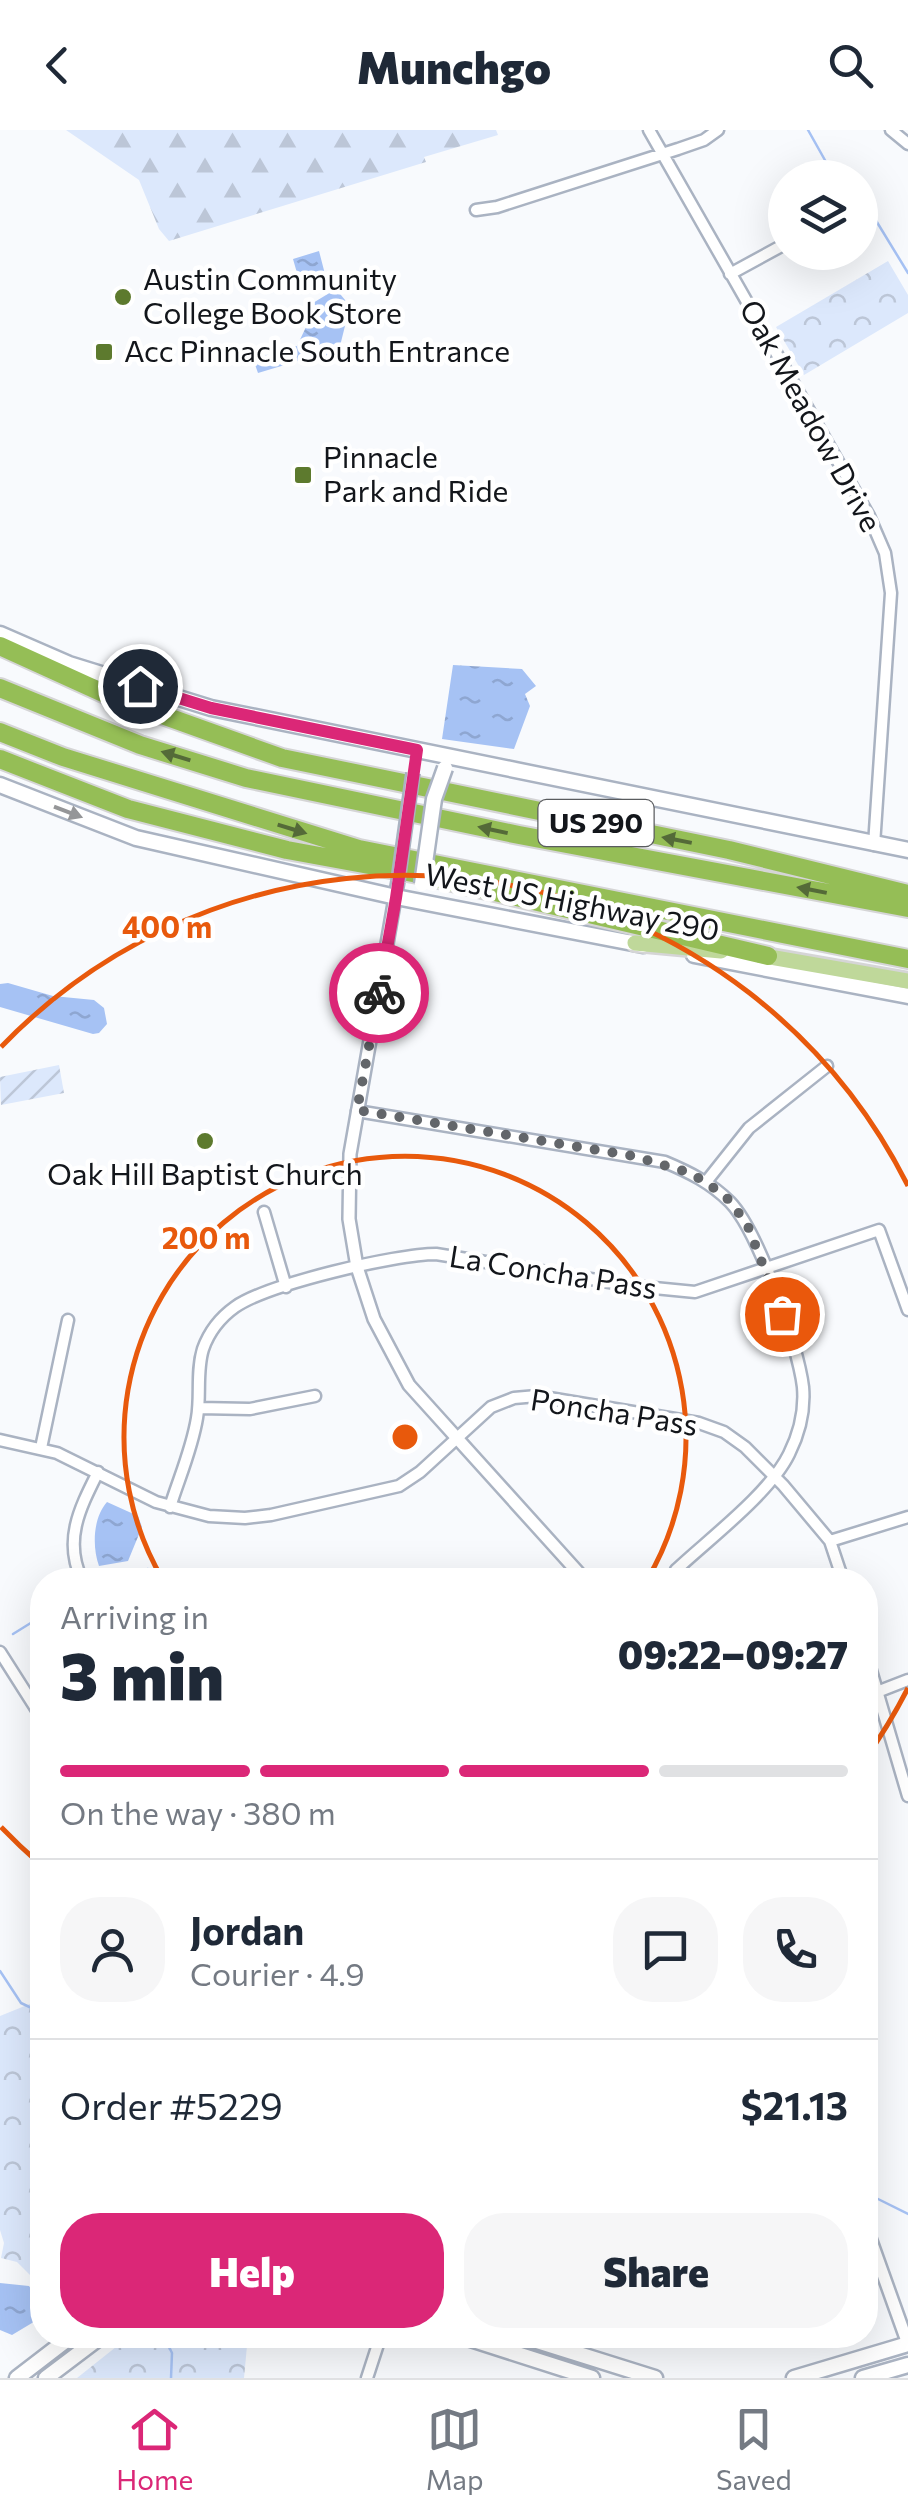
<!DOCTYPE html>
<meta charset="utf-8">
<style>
:root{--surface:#fff;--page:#f6f6f7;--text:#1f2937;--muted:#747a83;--line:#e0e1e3;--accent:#db2777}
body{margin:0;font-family:Commissioner,sans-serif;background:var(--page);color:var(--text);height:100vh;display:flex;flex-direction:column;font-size:38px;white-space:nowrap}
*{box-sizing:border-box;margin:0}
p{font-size:32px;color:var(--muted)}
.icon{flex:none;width:55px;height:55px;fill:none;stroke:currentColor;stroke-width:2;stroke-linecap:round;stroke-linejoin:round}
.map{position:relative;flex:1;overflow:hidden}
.panel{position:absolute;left:30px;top:1438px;width:848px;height:780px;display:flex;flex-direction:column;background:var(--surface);border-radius:40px;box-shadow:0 10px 40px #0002}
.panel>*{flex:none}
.controls{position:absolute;left:768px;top:30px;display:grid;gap:20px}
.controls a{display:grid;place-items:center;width:110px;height:110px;border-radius:50%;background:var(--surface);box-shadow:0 10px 40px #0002;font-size:50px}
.pin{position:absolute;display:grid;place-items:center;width:85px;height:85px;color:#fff;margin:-42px;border:5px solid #fff;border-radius:50%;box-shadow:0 2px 10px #0007}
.courier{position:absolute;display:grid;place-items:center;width:100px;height:100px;margin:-50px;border:8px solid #db2777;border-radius:50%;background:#fff;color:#222;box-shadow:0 2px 12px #0007}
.headline em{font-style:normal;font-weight:800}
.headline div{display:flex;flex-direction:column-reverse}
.headline{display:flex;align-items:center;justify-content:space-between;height:170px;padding:0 30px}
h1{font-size:65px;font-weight:800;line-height:75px}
.bar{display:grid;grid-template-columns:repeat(4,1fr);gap:15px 10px;align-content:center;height:120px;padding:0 30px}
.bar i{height:12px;border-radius:8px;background:var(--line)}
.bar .on{background:var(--accent)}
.bar p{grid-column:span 4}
.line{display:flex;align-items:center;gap:25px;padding:0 30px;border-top:2px solid var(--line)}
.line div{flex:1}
.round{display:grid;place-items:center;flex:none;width:105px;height:105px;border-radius:40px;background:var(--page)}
.button{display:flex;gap:20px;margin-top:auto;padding:20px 30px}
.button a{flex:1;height:115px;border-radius:40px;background:var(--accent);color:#fff;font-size:40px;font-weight:800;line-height:115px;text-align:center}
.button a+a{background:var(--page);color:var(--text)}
header{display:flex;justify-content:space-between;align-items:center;height:130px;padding:0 30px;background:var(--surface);font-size:45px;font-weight:800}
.dock{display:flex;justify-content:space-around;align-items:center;height:140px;border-top:2px solid var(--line);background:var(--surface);font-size:28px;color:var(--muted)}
.dock a{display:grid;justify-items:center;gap:5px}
.dock .on{color:var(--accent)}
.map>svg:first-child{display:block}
.forest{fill:url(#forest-firs)}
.park{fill:url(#park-crowns)}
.garden{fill:url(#garden-furrows)}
.water{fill:url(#water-ripples)}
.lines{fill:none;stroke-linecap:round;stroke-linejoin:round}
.stream{stroke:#a6c2f4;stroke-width:2.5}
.minor-casing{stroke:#aab3c2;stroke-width:15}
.tertiary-casing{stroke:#aab3c2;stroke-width:16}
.secondary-casing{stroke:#aab3c2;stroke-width:19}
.primary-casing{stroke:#d5d5d6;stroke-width:20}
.motorway-casing{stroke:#d5d5d6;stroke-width:22}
.minor{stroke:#fff;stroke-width:10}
.tertiary{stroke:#fff;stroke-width:11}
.secondary{stroke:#fff;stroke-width:14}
.primary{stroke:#bfd89a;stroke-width:15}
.motorway{stroke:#95be56;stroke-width:18}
.tertiary-bridge-casing{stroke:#aab3c2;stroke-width:16;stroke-linecap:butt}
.secondary-bridge-casing{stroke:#aab3c2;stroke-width:19;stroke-linecap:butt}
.tertiary-bridge{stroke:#fff;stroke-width:11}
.secondary-bridge{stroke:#fff;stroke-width:14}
.oneway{fill:#546a38}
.oneway2{fill:#959698}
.done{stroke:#63666a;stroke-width:10;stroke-dasharray:0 18}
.route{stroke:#db2777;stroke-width:12}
.ring{fill:none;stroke:#e8590c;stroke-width:5}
.poi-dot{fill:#5d7a2e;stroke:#fff;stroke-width:4}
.labels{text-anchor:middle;stroke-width:9;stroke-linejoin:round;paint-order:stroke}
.shield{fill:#fff;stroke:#5a5c5f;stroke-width:2.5}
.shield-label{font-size:28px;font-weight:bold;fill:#13161b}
.poi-label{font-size:30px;fill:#13161b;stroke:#fff;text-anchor:start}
.street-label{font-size:30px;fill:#13161b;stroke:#fff}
.centre{fill:#e8590c;stroke:#fff;stroke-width:5}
.ring-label{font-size:30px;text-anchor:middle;font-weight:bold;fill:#e8590c;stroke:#fff;stroke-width:9;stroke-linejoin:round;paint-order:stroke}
</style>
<header><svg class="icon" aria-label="back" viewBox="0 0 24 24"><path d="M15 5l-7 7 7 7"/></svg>Munchgo<svg class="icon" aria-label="search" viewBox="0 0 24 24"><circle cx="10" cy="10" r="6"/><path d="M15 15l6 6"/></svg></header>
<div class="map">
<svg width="908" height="2248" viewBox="0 0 908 2248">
<defs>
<pattern id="forest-firs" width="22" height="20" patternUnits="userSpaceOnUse" patternTransform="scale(2.5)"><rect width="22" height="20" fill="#dce8fc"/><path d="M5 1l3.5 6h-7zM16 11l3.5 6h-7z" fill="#bcc6d7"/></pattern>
<pattern id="park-crowns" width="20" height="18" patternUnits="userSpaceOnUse" patternTransform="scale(2.5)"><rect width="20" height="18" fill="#dce8fc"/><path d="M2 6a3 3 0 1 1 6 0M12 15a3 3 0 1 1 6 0" fill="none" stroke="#bcc6d7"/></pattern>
<pattern id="garden-furrows" width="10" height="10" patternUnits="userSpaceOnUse" patternTransform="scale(2.5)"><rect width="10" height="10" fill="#dce8fc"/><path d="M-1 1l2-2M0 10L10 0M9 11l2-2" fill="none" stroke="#bcc6d7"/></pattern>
<pattern id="water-ripples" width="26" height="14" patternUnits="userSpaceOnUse" patternTransform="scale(2.5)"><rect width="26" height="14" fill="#a6c2f4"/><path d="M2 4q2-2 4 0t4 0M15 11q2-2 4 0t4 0" fill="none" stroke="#8ea6d1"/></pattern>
</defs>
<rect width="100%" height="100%" fill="#f8fafd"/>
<path class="forest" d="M66,0H496L498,5L424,27L426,32L169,111L159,99L139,50Z"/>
<path class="park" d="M888,131L908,165V183L804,245L776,197Z
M42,1869V2157L17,2132L1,2128L4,2113L0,2100V1886Z
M131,2205H248L244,2248H77Z"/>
<path class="garden" d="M59,935L64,963L1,975L0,947Z"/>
<path class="water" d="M319,121L326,148L301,157L293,129Z
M336,159L350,176L338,224L332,230L298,231L258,243L253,229L297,216L306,197L303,179Z
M453,535L522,539L536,556L525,564L530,576L514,619L442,609Z
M8,853L53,866L94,870L104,878L107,894L99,903L93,904L0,877V854Z
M107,1372L138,1386L142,1397L128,1431L99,1436C92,1416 93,1388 107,1372Z
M0,2153L29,2156L41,2172L42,2187L12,2205L0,2200Z"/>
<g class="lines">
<path class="stream" d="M808,0L835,48
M860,73L872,84L908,143
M106,1450L148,1439L158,1450
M13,1504L42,1486
M0,1841L21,1873L42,1883
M874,2067L908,2084
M163,2205L172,2223L171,2248"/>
<defs>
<path id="minor" d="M649,0L869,386L885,423L891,463L874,715
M891,0L908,14
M476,80L497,77L678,19L704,10L718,0
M730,144L785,114
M357,981L665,1032C689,1042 711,1053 730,1072C758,1101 798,1215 803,1257C805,1280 799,1304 789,1324C770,1363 709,1409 676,1440
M706,1052L749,998L827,936
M264,1082L286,1157
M199,1278L250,1279L315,1266
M0,1310L57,1323L156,1372L209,1386L245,1388L271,1385L399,1356L420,1342L491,1277L514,1268L537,1266L699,1293L724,1302L745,1317L783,1355L830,1411L843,1450
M41,1318L68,1190
M170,1377C179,1348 192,1319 197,1288C201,1266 196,1241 203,1219C209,1202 221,1187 235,1177C268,1154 396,1124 436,1124L634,1156L695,1162L879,1100L908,1180
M830,1411L908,1387
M82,1450C63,1410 80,1378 98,1342
M865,1520L908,1666
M0,1522L42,1588
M877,1562L908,1550
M367,2248L381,2205"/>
<path id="tertiary" d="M398,751L350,1024L349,1089L357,1137L374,1189L409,1255L585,1450
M865,2094L908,2214"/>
<path id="secondary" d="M0,504L69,534L211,578L908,720
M0,655L136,708L396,767L643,815
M694,825L908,866
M458,2205L592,2248
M518,2205L655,2248
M17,2248L73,2205
M46,2248L103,2205
M794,2248L908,2214
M863,2248L908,2235"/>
<path id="primary" d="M635,813L721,821
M759,825L908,851"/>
<path id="motorway" d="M0,516L112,567L282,628L729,720L908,764
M0,558L140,615L246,648L519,705L908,778
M0,602L63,627L359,719L908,829
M0,629L128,679L287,720L418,744L768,826"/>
</defs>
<use href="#minor" class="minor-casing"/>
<use href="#tertiary" class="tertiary-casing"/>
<use href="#secondary" class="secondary-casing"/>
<use href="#primary" class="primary-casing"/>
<use href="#motorway" class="motorway-casing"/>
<use href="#minor" class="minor"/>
<use href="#tertiary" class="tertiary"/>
<use href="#secondary" class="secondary"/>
<use href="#primary" class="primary"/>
<use href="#motorway" class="motorway"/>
<defs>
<path id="tertiary-bridge" d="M398,751L413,643"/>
<path id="secondary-bridge" d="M422,754L434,669L445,638"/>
</defs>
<use href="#tertiary-bridge" class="tertiary-bridge-casing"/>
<use href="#secondary-bridge" class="secondary-bridge-casing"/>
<use href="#tertiary-bridge" class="tertiary-bridge"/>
<use href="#secondary-bridge" class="secondary-bridge"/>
</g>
<defs><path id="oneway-solid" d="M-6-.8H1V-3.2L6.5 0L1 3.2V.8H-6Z" transform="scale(2.5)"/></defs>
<g class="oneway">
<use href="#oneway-solid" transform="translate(176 626) rotate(-163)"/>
<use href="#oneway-solid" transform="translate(292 699) rotate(17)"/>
<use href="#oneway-solid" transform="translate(493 700) rotate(-168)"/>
<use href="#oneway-solid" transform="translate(677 710) rotate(-169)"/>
<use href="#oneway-solid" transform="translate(812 760) rotate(-169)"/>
</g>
<use class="oneway2" href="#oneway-solid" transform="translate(68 682) rotate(21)"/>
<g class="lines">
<path class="done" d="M379,863L357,980L633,1026L687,1042L706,1052L729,1070L747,1094L782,1184"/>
<path class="route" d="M140,556L211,578L417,620L396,768L379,863"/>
</g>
<g class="ring">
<path d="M163 1450A281 281 0 1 1 647 1450"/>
<path d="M908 1558A562 562 0 0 1 865 1629M40 1734A562 562 0 0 1 1 1697M1 917A562 562 0 0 1 908 1056"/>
</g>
<g class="poi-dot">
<circle cx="123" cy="167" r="10"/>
<rect x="94" y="212" width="20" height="20" rx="5"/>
<rect x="293" y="335" width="20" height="20" rx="5"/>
<circle cx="205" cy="1011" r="10"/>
</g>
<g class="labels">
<rect class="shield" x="538.5" y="670" width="115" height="46" rx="8"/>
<g class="shield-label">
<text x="596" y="703">US 290</text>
</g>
<g class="poi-label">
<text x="143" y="160">Austin Community<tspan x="143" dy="34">College Book Store</tspan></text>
<text x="124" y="232">Acc Pinnacle South Entrance</text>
<text x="323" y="338">Pinnacle<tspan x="323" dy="34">Park and Ride</tspan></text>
<text x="205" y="1055" text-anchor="middle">Oak Hill Baptist Church</text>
</g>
<g class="street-label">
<text transform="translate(810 286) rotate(61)" y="10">Oak Meadow Drive</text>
<text transform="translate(572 773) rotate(11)" y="10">West US Highway 290</text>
<text transform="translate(553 1143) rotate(9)" y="10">La Concha Pass</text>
<text transform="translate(614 1283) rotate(9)" y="10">Poncha Pass</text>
</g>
</g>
<circle cx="405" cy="1307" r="15" class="centre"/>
<g class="ring-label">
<text x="167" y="808">400 m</text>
<text x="206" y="1119">200 m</text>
</g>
</svg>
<div class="controls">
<a><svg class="icon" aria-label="layers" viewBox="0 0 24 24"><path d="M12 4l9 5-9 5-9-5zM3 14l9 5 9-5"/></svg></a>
</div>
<div class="pin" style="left:782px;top:1184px;background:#ea580c"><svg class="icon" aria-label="bag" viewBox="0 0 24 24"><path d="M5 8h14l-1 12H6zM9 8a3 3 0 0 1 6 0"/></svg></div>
<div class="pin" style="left:140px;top:556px;background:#1f2937"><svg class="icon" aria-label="home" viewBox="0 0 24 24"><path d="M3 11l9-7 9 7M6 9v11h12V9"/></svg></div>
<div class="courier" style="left:379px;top:863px"><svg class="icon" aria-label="bike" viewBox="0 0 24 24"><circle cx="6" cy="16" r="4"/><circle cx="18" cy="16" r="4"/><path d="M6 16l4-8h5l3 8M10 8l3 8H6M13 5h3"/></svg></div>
<section class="panel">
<div class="headline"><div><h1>3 min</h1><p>Arriving in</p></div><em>09:22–09:27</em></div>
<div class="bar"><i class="on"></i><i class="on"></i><i class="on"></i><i></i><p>On the way · 380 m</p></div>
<div class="line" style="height:180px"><a class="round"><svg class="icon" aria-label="person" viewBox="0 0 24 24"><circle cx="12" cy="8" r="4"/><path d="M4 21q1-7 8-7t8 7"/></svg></a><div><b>Jordan</b><p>Courier · 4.9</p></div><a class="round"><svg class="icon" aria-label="chat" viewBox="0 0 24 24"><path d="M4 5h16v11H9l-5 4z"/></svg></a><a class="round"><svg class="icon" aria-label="phone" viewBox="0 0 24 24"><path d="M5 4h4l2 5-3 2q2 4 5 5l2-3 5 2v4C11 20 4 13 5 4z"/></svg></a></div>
<div class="line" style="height:130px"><div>Order #5229</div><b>$21.13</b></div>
<div class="button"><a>Help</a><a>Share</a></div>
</section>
</div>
<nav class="dock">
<a class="on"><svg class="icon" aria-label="home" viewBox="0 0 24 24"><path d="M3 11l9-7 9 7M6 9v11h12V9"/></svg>Home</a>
<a><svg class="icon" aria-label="map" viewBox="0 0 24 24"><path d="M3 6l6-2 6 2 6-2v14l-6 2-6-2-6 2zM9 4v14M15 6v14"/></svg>Map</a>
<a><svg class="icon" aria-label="saved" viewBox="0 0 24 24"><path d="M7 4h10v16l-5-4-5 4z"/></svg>Saved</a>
</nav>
